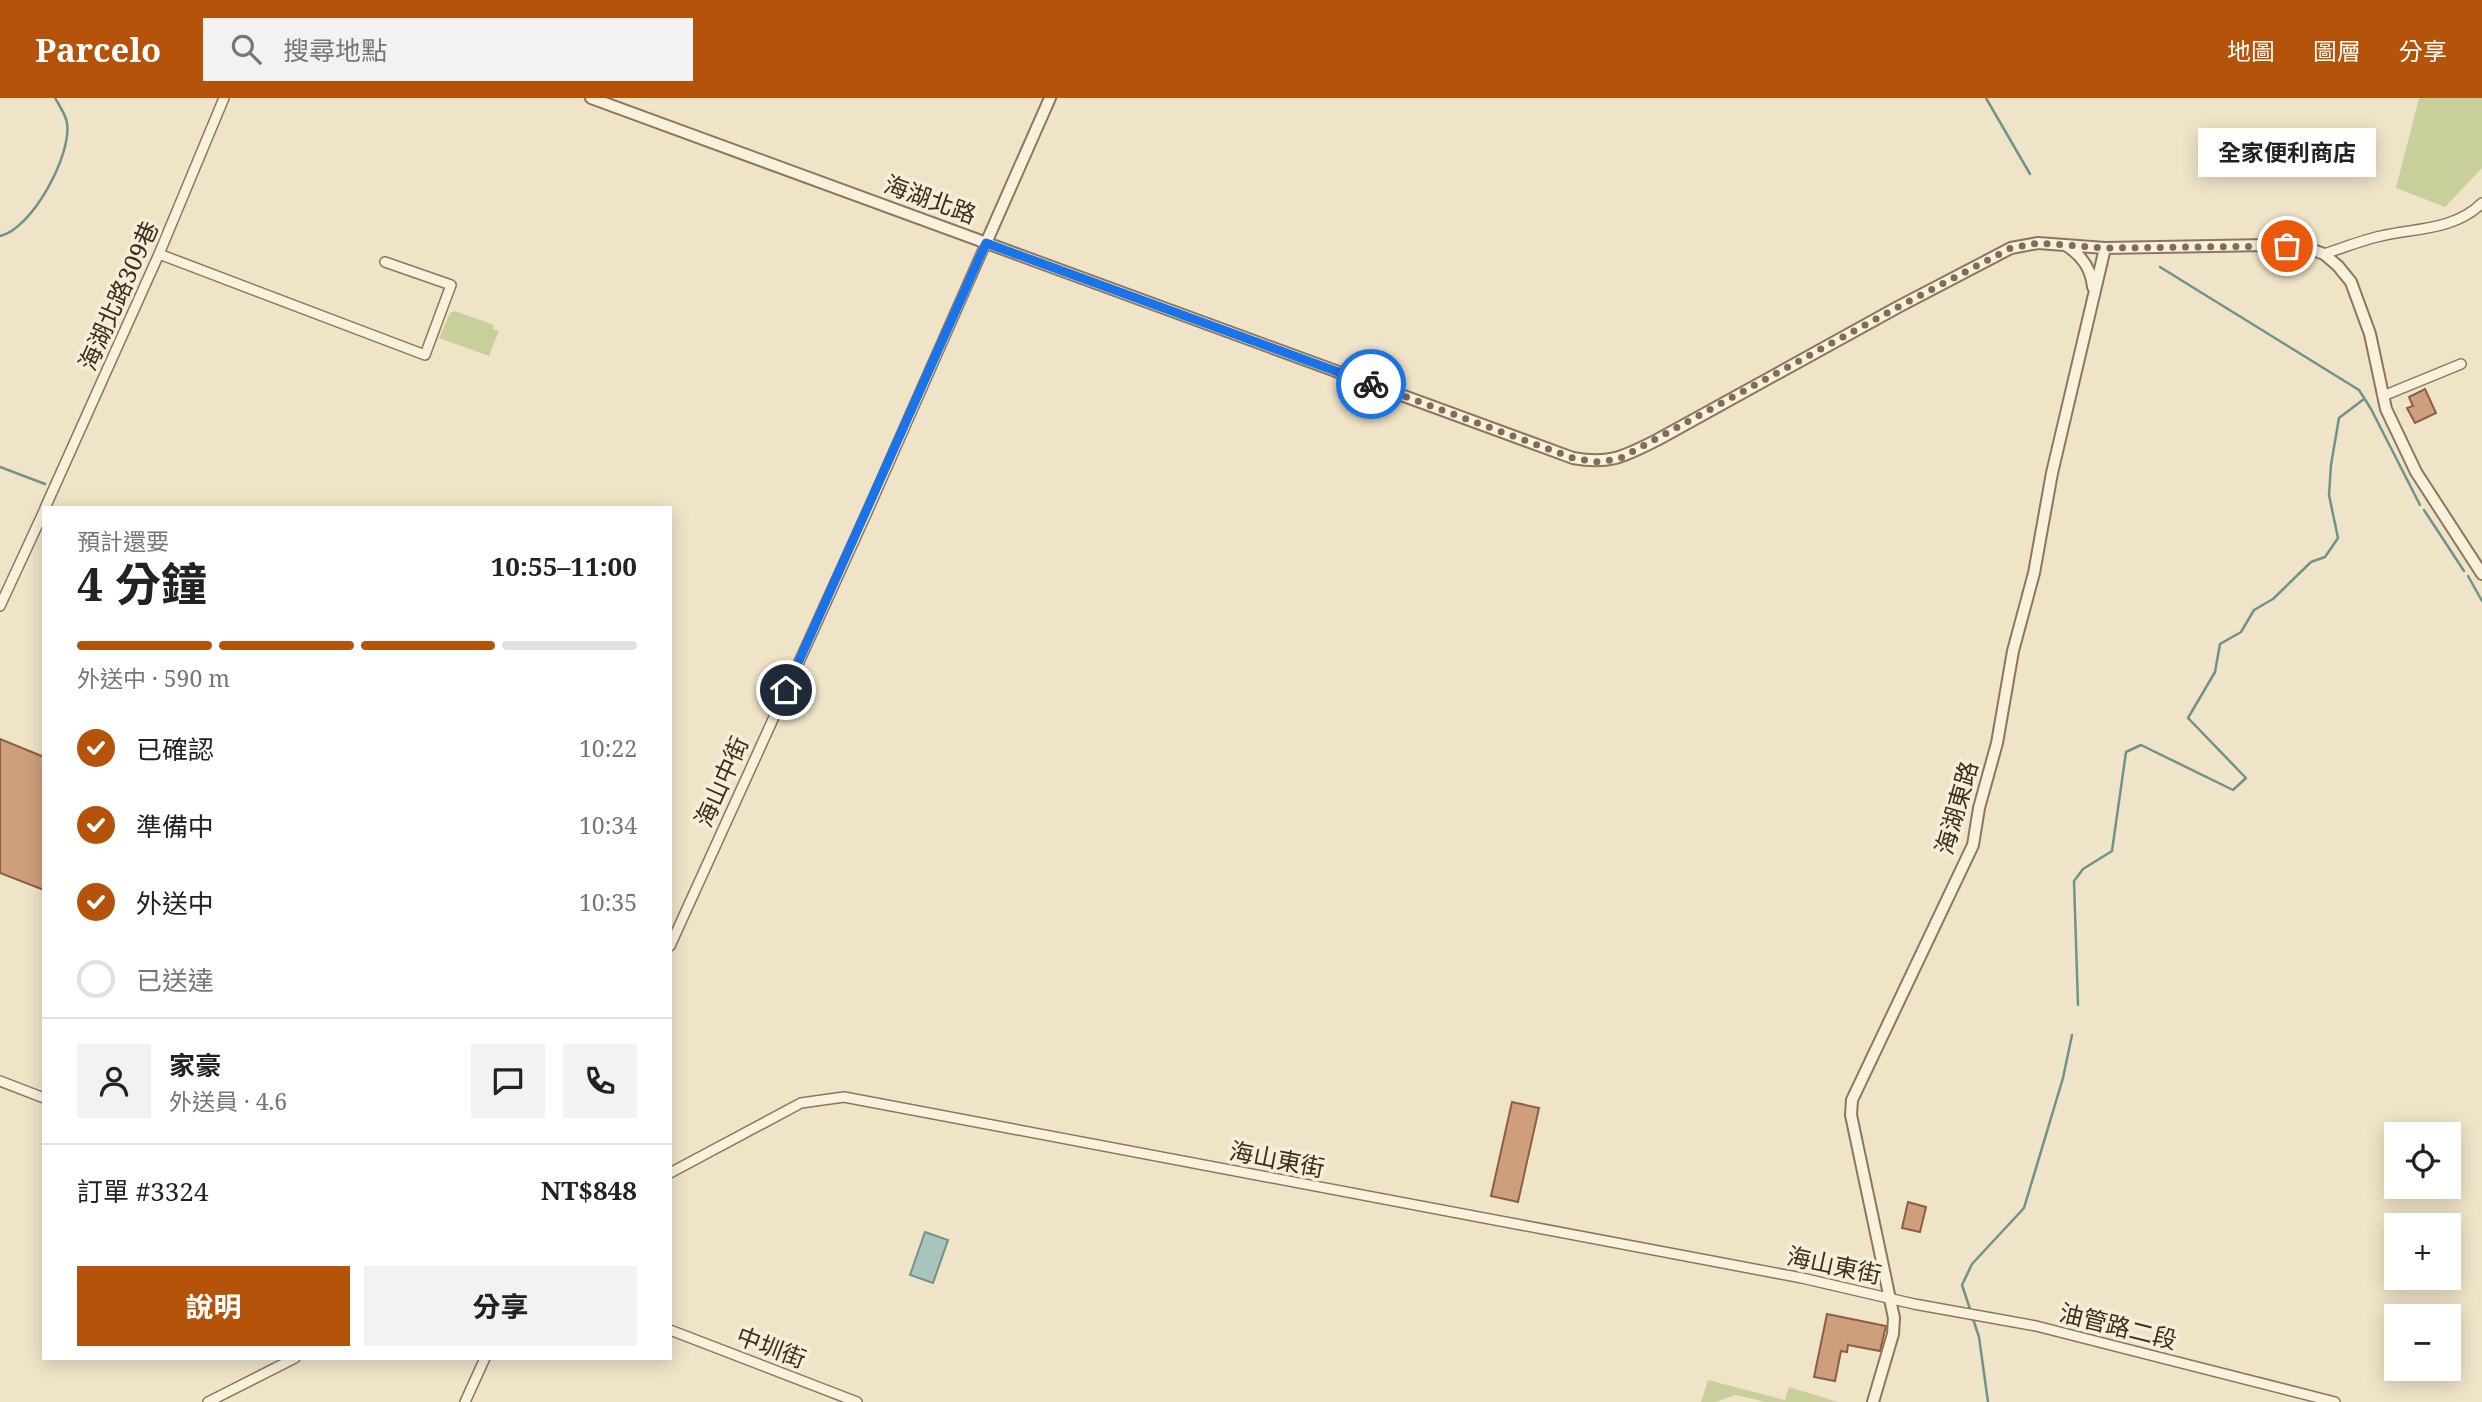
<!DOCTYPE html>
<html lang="zh-TW">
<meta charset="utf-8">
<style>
:root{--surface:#fff;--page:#f2f2f2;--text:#222;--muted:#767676;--line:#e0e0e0;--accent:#b45309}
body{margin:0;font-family:"Noto Serif","Noto Sans TC",serif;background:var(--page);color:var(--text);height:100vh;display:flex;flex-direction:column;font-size:26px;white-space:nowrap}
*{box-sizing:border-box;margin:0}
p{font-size:23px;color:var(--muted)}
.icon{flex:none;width:38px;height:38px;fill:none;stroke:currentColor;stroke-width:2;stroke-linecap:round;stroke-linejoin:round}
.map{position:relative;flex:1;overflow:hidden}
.details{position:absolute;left:42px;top:408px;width:630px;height:854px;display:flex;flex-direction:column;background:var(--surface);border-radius:0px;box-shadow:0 4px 18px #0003}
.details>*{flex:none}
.tools{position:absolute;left:2384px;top:1024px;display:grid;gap:14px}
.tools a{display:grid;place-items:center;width:77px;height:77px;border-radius:0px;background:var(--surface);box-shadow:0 4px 18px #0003;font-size:35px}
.pin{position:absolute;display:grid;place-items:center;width:60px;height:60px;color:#fff;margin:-30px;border:4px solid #fff;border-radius:50%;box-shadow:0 2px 7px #0007}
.courier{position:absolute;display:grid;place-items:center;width:70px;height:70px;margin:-35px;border:5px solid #1a73e8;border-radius:50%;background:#fff;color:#222;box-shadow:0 2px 9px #0007}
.bubble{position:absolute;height:49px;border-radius:0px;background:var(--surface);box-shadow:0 4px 18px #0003;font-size:23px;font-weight:700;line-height:49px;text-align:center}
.overview em{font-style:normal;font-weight:700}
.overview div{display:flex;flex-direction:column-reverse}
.overview{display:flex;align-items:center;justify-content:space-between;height:119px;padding:0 35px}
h1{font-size:46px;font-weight:700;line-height:52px}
.bar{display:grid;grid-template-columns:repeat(4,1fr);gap:10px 7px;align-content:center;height:84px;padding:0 35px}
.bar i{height:9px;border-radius:5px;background:var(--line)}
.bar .selected{background:var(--accent)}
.bar p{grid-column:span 4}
.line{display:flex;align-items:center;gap:18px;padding:0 35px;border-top:2px solid var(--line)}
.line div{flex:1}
.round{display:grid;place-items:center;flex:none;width:74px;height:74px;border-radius:0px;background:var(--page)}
ol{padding:0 35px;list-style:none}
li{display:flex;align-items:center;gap:21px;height:77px}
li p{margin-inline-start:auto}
li .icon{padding:7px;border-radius:50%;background:var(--accent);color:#fff;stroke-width:4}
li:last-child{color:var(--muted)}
li i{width:38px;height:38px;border:4px solid var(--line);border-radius:50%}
.cta{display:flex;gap:14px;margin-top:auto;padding:14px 35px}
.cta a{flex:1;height:80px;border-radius:0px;background:var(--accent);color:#fff;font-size:28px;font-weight:700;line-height:80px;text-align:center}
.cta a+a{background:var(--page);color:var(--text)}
header{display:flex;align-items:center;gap:42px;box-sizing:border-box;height:98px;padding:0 35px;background:var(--accent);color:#fff}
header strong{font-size:33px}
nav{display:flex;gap:38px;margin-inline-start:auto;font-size:24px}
.search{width:490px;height:63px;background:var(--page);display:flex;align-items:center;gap:18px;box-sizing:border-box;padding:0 24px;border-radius:0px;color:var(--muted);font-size:26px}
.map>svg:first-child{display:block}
.green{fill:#c9cf9b}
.water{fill:#a9c4bc;stroke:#6f938a;stroke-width:2}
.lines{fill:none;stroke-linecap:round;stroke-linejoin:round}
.stream{stroke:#6f938a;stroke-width:2.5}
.building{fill:#cf9f7d;stroke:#8d5f41;stroke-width:2}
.minor-casing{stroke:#8d765c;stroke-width:12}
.tertiary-casing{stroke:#8d765c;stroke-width:14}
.minor{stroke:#faf1dc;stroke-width:9}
.tertiary{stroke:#faf1dc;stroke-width:10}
.done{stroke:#7c6e5b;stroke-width:7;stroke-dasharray:0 12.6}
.route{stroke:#1a73e8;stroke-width:9}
.labels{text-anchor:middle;stroke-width:7;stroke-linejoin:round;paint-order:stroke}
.street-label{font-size:24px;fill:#3d2e20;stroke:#f7eed8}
</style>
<header>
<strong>Parcelo</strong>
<div class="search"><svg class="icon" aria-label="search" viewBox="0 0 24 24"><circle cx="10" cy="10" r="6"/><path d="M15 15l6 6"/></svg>搜尋地點</div>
<nav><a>地圖</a><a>圖層</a><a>分享</a></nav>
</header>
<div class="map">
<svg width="2482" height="1304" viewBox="0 0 2482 1304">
<rect width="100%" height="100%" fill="#f0e4c8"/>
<path class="green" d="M2419,0H2482V70L2445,109L2396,90Z
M455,213L494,227L493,231L499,233L489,258L439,240L450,215Z
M1708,1282L1785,1302L1789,1289L1838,1304H1765L1736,1297L1715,1304H1701Z"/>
<path class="water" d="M925,1134L948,1142L933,1185L910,1177Z"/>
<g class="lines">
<path class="stream" d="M1986,0L2030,76
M0,138C32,131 72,57 67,25C66,17 59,7 55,0
M2160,169L2359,292L2371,311L2420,407
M0,369L45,386
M2424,412L2464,473
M2468,478L2482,503
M2078,907L2074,783L2083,771L2112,753L2126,654L2141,647L2233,692L2246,680L2188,620L2215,574L2220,546L2241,534L2254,512L2273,501L2311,464L2325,459L2338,440L2329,397L2331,367L2339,320L2364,301
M1971,1214L1962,1187L1972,1166L2024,1110L2063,980L2072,937
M1973,1221L1979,1239L1988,1304"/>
</g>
<path class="building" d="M2425,291L2436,315L2415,325L2407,310L2413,308L2409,299Z
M0,641L44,659V792L0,775Z
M1512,1004L1539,1010L1518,1104L1491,1098Z
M1908,1104L1926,1109L1920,1134L1902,1130Z
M1827,1216L1886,1228L1880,1253L1848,1247L1847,1254L1841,1253L1835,1283L1814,1279Z"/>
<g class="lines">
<defs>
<path id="minor" d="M159,156L425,257L451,187L385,164
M2324,156C2343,150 2362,142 2381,138C2416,130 2455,132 2482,105
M2383,298L2461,266
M45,410L159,156L224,0
M0,508L44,413
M670,848L868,412L986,145
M0,983L44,1000
M670,1075L801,1005L844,999L1802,1180L1914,1206L2036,1228L2335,1304
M670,1232L857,1304
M208,1304L295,1260
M465,1304L485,1260"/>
<path id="tertiary" d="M591,0L1573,360C1610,367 1625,358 1657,342L1898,209L2011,150L2038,145L2105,150L2267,147L2307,150L2324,156L2338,168L2351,184L2370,236L2386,311L2416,374L2482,476
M986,145L1050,0
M2067,148C2082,158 2091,170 2093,189
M1873,1304L1893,1236L1894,1220L1851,1017L1852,1002L1973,747L1979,710L1997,645L2013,553L2034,475L2052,375L2105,150"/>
</defs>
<use href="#minor" class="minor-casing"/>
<use href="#tertiary" class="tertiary-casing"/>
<use href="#minor" class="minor"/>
<use href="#tertiary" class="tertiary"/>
</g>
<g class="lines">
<path class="done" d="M1371,286L1573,360L1595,364L1619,361L1898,209L2011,150L2038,145L2105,150L2287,148"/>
<path class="route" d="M786,592L986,145L1371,286"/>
</g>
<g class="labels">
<g class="street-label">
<text transform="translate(930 102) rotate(20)" y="8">海湖北路</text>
<text transform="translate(119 198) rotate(-66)" y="8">海湖北路309巷</text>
<text transform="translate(722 684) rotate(-66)" y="8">海山中街</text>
<text transform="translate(1957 710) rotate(-74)" y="8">海湖東路</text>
<text transform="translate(1277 1062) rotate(11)" y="8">海山東街</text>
<text transform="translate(1834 1168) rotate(12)" y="8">海山東街</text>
<text transform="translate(2118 1229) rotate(14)" y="8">油管路二段</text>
<text transform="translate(771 1250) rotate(21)" y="8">中圳街</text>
</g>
</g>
</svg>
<div class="tools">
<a><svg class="icon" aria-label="locate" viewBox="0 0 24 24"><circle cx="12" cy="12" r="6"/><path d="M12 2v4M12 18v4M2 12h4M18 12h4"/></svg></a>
<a>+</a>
<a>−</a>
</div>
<div class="pin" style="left:2287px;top:148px;background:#ea580c"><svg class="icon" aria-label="bag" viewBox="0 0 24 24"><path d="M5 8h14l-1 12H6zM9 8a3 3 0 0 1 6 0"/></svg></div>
<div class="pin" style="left:786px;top:592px;background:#1f2937"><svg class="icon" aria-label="home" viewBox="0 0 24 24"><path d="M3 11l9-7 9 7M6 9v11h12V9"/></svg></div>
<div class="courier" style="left:1371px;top:286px"><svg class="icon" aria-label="bike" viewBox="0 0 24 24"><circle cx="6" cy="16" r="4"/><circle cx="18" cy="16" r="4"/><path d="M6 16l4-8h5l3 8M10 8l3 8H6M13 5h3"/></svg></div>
<div class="bubble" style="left:2198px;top:30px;width:178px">全家便利商店</div>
<section class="details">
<div class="overview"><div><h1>4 分鐘</h1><p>預計還要</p></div><em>10:55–11:00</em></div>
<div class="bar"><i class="selected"></i><i class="selected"></i><i class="selected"></i><i></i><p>外送中 · 590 m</p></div>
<ol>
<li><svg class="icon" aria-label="check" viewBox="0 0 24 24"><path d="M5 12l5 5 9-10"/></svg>已確認<p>10:22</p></li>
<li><svg class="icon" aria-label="check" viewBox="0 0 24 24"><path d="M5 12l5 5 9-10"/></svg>準備中<p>10:34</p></li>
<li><svg class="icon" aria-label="check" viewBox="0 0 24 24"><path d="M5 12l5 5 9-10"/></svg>外送中<p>10:35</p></li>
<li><i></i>已送達</li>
</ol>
<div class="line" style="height:126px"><a class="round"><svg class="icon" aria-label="person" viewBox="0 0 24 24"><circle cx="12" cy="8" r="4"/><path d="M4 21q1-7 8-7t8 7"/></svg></a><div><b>家豪</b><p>外送員 · 4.6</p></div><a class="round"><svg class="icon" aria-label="chat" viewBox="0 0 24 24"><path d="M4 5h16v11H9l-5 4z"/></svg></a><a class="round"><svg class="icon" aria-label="phone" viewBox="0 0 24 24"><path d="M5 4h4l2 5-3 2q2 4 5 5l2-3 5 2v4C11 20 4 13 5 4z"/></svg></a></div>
<div class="line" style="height:91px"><div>訂單 #3324</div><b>NT$848</b></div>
<div class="cta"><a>說明</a><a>分享</a></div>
</section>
</div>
